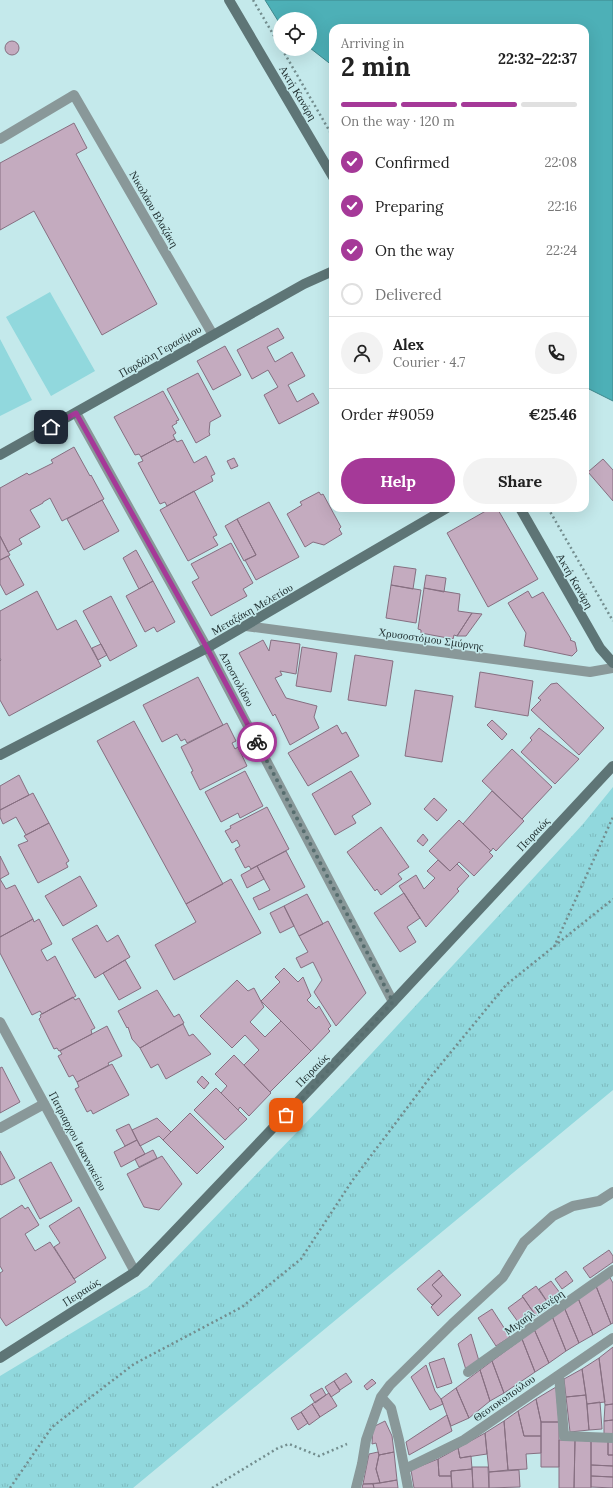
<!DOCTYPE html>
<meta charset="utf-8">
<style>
:root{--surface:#fff;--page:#f2f2f2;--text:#222;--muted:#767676;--line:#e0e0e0;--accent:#a53998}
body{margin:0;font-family:Lora,serif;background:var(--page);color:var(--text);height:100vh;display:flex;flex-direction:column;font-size:15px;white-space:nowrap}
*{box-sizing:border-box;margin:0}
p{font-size:13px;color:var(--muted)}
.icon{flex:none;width:22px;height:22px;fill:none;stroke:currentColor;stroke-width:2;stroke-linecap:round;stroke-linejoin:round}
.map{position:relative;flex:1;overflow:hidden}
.details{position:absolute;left:329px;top:24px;width:260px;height:488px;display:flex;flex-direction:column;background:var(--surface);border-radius:12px;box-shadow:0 4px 16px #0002}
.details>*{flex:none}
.tools{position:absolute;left:273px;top:12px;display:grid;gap:8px}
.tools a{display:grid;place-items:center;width:44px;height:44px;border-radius:50%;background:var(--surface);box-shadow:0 4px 16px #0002;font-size:20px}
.pin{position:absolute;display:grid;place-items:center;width:34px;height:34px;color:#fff;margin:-17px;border-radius:8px;box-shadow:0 2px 6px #0006}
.courier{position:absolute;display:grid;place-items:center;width:40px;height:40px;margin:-20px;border:3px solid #a53998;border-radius:50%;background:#fff;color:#222;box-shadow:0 1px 5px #0007}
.summary em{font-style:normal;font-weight:800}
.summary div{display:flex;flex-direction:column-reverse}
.summary{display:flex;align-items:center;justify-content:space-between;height:68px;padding:0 12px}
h1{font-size:26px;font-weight:800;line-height:30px}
.bar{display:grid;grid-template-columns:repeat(4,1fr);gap:6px 4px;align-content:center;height:48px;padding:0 12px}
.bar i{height:5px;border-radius:3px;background:var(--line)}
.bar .on{background:var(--accent)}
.bar p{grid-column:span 4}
.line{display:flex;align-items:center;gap:10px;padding:0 12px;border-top:1px solid var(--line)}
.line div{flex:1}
.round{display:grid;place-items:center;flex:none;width:42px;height:42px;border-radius:21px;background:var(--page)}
ol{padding:0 12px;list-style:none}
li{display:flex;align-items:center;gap:12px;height:44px}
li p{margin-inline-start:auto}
li .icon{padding:4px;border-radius:50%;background:var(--accent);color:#fff;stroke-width:4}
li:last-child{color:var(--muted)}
li i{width:22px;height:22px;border:2px solid var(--line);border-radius:50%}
.cta{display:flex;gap:8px;margin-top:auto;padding:8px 12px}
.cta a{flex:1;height:46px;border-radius:24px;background:var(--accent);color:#fff;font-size:16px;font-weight:800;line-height:46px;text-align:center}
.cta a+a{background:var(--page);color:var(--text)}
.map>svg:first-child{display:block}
.grass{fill:url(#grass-tufts)}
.pitch{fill:#91d8dd}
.water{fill:#4db0b7;stroke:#3f888d}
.building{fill:#c4abbf;stroke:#866f81}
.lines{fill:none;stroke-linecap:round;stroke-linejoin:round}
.path{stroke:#738d8e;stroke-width:2.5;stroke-dasharray:2 3;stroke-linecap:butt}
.lane{stroke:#899899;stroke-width:10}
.street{stroke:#899899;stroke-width:10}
.secondary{stroke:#5e7576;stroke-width:10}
.done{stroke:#576e6f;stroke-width:4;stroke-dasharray:0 7.2}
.route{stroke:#a53998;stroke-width:5}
.labels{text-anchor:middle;stroke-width:3;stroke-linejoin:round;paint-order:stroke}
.street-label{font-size:11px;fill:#1d2b2c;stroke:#c4e9eb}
</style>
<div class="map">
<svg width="613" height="1488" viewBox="0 0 613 1488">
<defs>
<pattern id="grass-tufts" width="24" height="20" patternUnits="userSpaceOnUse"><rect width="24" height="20" fill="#91d8dd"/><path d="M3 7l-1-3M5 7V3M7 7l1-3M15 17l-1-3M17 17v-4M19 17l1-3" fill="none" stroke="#7dbabe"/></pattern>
</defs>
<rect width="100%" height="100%" fill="#c4e9eb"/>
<path class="grass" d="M613,787V1090L133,1488H0V1376L148,1287L349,1078L583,824Z"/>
<path class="pitch" d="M50,292L95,371L51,396L6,317Z
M0,339L32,400L0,416Z"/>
<path class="water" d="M265,0H613V401L585,387V28H333V66L310,48V19H280V24Z"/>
<path class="building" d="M5 48a7 7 0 1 1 14 0a7 7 0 1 1-14 0Z
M74,123L87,148L76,154L157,304L102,335L34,211L0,230V163Z
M278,328L284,338L267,347L275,362L292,352L305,376L288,385L297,402L313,393L319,403L279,424L264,395L278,387L268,370L252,379L237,350Z
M225,346L241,375L213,390L197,361Z
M198,373L221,416L210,422L209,432L210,435L196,443L167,389Z
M163,391L179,420L176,421L177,423L172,426L176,433L173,435L175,439L141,457L139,454L135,455L114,417Z
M175,439L177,442L182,440L194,463L206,456L215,474L211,476L213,481L167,506L165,502L160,504L138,463L143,461L141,457Z
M74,447L90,476L91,475L104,499L62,521L50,498L43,502V503L30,510L40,527L19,539L22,544L8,552L0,536V488L27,473L29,475L53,463L51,460Z
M234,458L238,466L231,469L227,461Z
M603,459L613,470V501L588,472Z
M194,491L217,535L213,537L218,545L188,561L160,510Z
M319,492L321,495L323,494L341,527L339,529L342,534L324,545L313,542L305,547L287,514L302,505L300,502Z
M102,500L119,531L84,550L67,519Z
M269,502L299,557L256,580L245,560L256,555L237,519Z
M491,508H497L538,579L488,607L447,533Z
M237,519L256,555L244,561L225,526Z
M0,536L10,555L0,560Z
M231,543L253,583L243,589L247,596L211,616L192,582L199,578L191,564Z
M136,550L153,581L139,589L123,558Z
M8,556L24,585L6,595L0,584V560Z
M394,566L416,569L413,589L391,585Z
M426,575L446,578L444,592L424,588Z
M153,581L175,622L157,632L154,627L145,632L126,596Z
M391,585L421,590L416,623L386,618Z
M424,588L460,594L458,611L472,613L457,636L454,635L453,639L421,633V630L418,629Z
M37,591L57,630L76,620L101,666L9,716L0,700V661L1,660L0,658V611Z
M528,591L532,598L543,592L571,639L570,640L575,642L577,651L572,656L524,646L526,633L508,603Z
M111,596L137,646L110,661L83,611Z
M472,613L482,614L466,636H457Z
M263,640L269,651L271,640L300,644L296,674L280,671L282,675L275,678L286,698L317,706L314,717L319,728L290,745L275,714L273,716L239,653Z
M101,644L107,655L98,660L92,648Z
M302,647L337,653L331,692L296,686Z
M355,655L393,661L386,706L348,700Z
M480,672L533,681L528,716L475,707Z
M198,677L223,725L187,743L185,739L181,741L177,734L162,742L143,705Z
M557,683L604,728L579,755L531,710L541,700L538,698L551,684Z
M415,690L453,696L442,762L405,756Z
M492,720L507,734L502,740L487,725Z
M134,721L223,884L186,904L97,741Z
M227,723L236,741L232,743L235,749L238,747L247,766L200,790L191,772L193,771L181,747Z
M337,725L342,734L346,732L359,756L308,786L288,753Z
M539,728L579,759L555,784L521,752L532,740L530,738Z
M512,749L552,787L522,819L482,781Z
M245,771L263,806L240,818L238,813L221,822L205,792Z
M351,771L371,804L352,816L356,823L335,835L312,794Z
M19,775L29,795L0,810V786Z
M492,791L524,821L496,851L493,848L491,851L463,824Z
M33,793L49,823L26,835L16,817L3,824L0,817V810Z
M434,798L447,810L437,821L424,809Z
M267,807L289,849L251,869L249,866L245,868L235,849L240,846L237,840L232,843L225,831L231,828L230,826Z
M459,820L491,851L489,852L493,856L474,876L459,862L450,871L429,851Z
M49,823L69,861L66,863L68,867L38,883L18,845L28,841L24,836Z
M381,827L409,867L398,874L402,879L381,895L377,889L375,891L347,852Z
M423,834L428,840L423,846L417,841Z
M286,851L305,887L259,910L253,898L270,890L257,866Z
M0,856L9,874L0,879L6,889L15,885L33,919L0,937Z
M438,860L450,871L457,864L469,876L457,889L459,891L426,927L399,886L416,875L424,889L435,878L427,871Z
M257,866L264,879L247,888L241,875Z
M80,876L97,906L63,926L45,896Z
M231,879L261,933L174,980L155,945L196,922L186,904Z
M404,893L420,918L407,927L416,942L400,952L374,913Z
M307,894L323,924L299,936L284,906Z
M284,906L294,926L280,933L270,913Z
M33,919L34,922L39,919L52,944L41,950L47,961L55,956L76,996L42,1014L40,1011L32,1015L0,953V937Z
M328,921L366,993L336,1026L314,992L322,980L313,962L301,968L296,958L308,952L299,936Z
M97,925L107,942L118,935L130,957L95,978L72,939Z
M125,960L141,988L119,1000L103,973Z
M284,968L298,982L303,977L311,996L307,1000L316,1009L319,1006L331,1026L328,1029L330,1031L311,1051L261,1001L280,982L275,977Z
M237,980L248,991L254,988L264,1007L250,1022L265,1037L281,1021L311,1051L270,1092L244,1065L259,1050L245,1035L232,1048L200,1016Z
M157,990L174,1017L179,1014L184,1023L140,1048L132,1039L128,1027L127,1028L118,1011Z
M73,997L75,1000L79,998L95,1028L91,1030L92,1034L59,1051L57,1048L54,1049L39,1019L41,1017L40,1015Z
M183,1024L189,1036L193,1034L211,1054L166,1079L158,1064L151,1068L140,1048Z
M107,1026L122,1056L108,1063L109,1065L77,1082L73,1075L69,1077L58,1056L62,1054L60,1051Z
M234,1055L271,1093L249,1116L240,1107L238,1110L221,1093L227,1086L215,1074Z
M112,1064L129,1095L93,1114L91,1110L87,1112L75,1089L79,1087L77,1082Z
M2,1067L20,1102L0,1113V1068Z
M202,1076L209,1083L204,1089L197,1082Z
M216,1088L247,1119L225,1140L194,1110Z
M190,1113L224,1147L197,1174L163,1140Z
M157,1118L171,1132L163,1140L159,1136L140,1146L132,1130Z
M129,1124L137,1140L125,1146L116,1130Z
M137,1140L145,1154L121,1167L114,1152Z
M153,1150L157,1158L139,1167L135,1159Z
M0,1151L15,1178L1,1185L0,1184Z
M162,1156L182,1184L159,1210L144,1207L127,1174Z
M51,1162L72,1201L40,1219L19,1180Z
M22,1205L25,1209L28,1207L39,1225L25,1234L35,1251L50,1242L76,1282L6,1326L0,1317V1273L3,1271L0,1266V1219Z
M79,1207L106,1258L74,1279L54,1247L60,1243L49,1226Z
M609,1250L613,1256V1262L590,1278L583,1268Z
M439,1270L443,1275L432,1285L442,1296L432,1305L417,1289Z
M566,1271L573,1281L562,1289L555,1279Z
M443,1275L461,1295L438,1316L431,1307L442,1296L432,1285Z
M609,1276L613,1283V1323L611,1324L596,1286Z
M551,1281L563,1297L550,1306L539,1289Z
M536,1286L550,1306L536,1316L522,1296Z
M596,1286L611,1324L593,1335L578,1298Z
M523,1297L536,1316L521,1326L508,1308Z
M578,1298L593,1335L579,1343L564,1307Z
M564,1307L579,1343L566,1351L552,1316Z
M492,1309L510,1337L496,1346L478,1318Z
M552,1316L566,1351L549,1363L534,1329Z
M534,1329L549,1363L535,1372L522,1339Z
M471,1334L479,1361L466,1370L458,1344Z
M522,1339L535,1372L504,1393L492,1361Z
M613,1347V1404L605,1405L599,1358Z
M444,1358L452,1383L437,1388L429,1363Z
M599,1358L605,1402L587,1404L582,1369Z
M492,1361L504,1393L490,1401L480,1370Z
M426,1365L435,1391L441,1399L443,1404L430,1410L411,1377Z
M582,1369L586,1395L566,1397L564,1379Z
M480,1370L490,1401L469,1418L456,1388Z
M346,1373L352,1382L340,1390L334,1381Z
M372,1379L376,1383L367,1390L364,1386Z
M334,1381L340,1391L331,1397L325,1387Z
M556,1387L559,1422H541L536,1399Z
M322,1388L326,1395L315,1403L310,1395Z
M456,1388L469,1418L451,1426L441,1399Z
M329,1393L337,1406L320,1417L312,1404Z
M586,1395L589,1430L570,1432L566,1397Z
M536,1399L541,1422V1436H524L518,1411Z
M600,1402L602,1429L589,1430L587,1404Z
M312,1404L320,1417L309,1425L301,1412Z
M613,1404V1420L604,1421L605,1405Z
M518,1411L524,1436H541V1453L526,1454L527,1469L508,1470L504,1421Z
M301,1412L308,1423L298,1430L291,1418Z
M447,1415L452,1431L409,1455L406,1442Z
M613,1420V1434H604V1421Z
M385,1421L392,1436L394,1452L379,1455L376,1443L372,1444L373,1427Z
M504,1421L508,1470L489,1472L485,1433Z
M541,1422H559V1467H541Z
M485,1433L487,1454L460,1458L458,1448Z
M559,1440H575L574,1488H559Z
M575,1440L591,1441V1488H574Z
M591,1441H608V1455H613V1466L591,1465Z
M608,1441H613V1455H608Z
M458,1448L460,1458L471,1456L472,1469L451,1471V1476H439L438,1459Z
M378,1452L379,1455L376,1469L380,1483L363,1484L369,1454Z
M394,1452L397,1480L380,1483L376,1469L379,1455Z
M438,1459L439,1476H451L452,1488H414L411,1470Z
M591,1465L613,1466V1477L591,1476Z
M472,1467H488L489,1488H473Z
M472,1469L473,1488H452L451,1471Z
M519,1470L520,1487L489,1488V1472Z
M591,1476L613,1477V1488L591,1487Z
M397,1480L398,1488H374L373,1484Z
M363,1484H373L374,1488H362Z"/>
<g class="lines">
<path class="path" d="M253,0L280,46
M282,49L333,137
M548,508L613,621
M554,947L613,817
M10,1488L52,1427L134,1364L242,1307L301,1259L352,1181L428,1080L506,985L613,899
M212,1488L278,1448L289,1444L319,1456L347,1444"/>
<path class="lane" d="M0,1128L44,1104
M468,1372L613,1270"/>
<path class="street" d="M0,139L74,95L213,335
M76,413L207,648L393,1002
M246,626L590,672L613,668
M0,1022L135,1272
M559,1375L564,1436L613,1438
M381,1397L391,1408L399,1440L408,1488
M405,1469L464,1440L613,1338
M356,1488L362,1464L366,1440L381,1397L390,1385L452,1324L503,1277L524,1242L553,1216L573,1206L599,1201L613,1192"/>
<path class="secondary" d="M229,0L333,177
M0,455L304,284L333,271
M520,508L600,648L613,663
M0,755L207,648L447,508
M0,1358L135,1272L168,1238L393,1002L613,766"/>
</g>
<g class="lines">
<path class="done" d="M257,742L393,1002L286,1115"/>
<path class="route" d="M51,427L76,413L207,648L257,742"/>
</g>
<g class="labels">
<g class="street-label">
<text transform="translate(298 93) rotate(59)" y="4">Ακτή Κανάρη</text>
<text transform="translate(154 209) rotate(60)" y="4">Νικολάου Βλαζάκη</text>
<text transform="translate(160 351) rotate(-30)" y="4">Παρδάλη Γερασίμου</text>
<text transform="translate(575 581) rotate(60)" y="4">Ακτή Κανάρη</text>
<text transform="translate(252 609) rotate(-30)" y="4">Μεταξάκη Μελετίου</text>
<text transform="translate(431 639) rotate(8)" y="4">Χρυσοστόμου Σμύρνης</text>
<text transform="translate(237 679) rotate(62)" y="4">Αποστολίδου</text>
<text transform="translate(533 834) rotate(-47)" y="4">Πειραιώς</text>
<text transform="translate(312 1070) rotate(-46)" y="4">Πειραιώς</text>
<text transform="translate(78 1141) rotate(62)" y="4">Πατριαρχου Ιωαννικείου</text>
<text transform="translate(81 1292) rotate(-33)" y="4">Πειραιώς</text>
<text transform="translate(534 1312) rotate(-35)" y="4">Μιχαήλ Βενέρη</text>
<text transform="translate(504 1398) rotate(-35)" y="4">Θεοτοκοπούλου</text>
</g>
</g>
</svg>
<div class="tools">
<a><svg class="icon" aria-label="locate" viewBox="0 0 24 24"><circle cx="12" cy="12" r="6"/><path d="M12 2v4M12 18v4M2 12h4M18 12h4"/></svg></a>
</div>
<div class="pin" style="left:286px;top:1115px;background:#ea580c"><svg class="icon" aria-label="bag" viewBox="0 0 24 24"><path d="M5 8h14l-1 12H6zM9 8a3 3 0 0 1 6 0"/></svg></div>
<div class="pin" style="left:51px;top:427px;background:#1f2937"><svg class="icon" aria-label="home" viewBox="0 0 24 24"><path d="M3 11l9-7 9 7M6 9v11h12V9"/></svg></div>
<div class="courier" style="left:257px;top:742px"><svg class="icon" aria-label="bike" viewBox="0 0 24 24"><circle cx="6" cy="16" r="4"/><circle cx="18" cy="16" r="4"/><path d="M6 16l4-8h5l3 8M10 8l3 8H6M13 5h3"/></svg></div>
<section class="details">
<div class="summary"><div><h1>2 min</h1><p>Arriving in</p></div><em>22:32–22:37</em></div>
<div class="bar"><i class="on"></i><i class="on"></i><i class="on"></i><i></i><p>On the way · 120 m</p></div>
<ol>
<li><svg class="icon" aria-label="check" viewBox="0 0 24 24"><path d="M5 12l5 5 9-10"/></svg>Confirmed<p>22:08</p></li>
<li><svg class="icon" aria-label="check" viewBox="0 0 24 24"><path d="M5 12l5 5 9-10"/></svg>Preparing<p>22:16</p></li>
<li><svg class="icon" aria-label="check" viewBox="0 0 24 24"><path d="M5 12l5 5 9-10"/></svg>On the way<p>22:24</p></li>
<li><i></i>Delivered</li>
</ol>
<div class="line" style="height:72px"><a class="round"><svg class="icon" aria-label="person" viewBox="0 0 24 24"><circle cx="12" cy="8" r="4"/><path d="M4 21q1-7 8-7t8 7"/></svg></a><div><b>Alex</b><p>Courier · 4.7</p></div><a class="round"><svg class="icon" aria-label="phone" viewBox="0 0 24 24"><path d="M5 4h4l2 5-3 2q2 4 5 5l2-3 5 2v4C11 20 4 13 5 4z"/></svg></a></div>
<div class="line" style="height:52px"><div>Order #9059</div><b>€25.46</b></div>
<div class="cta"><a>Help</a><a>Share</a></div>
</section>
</div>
